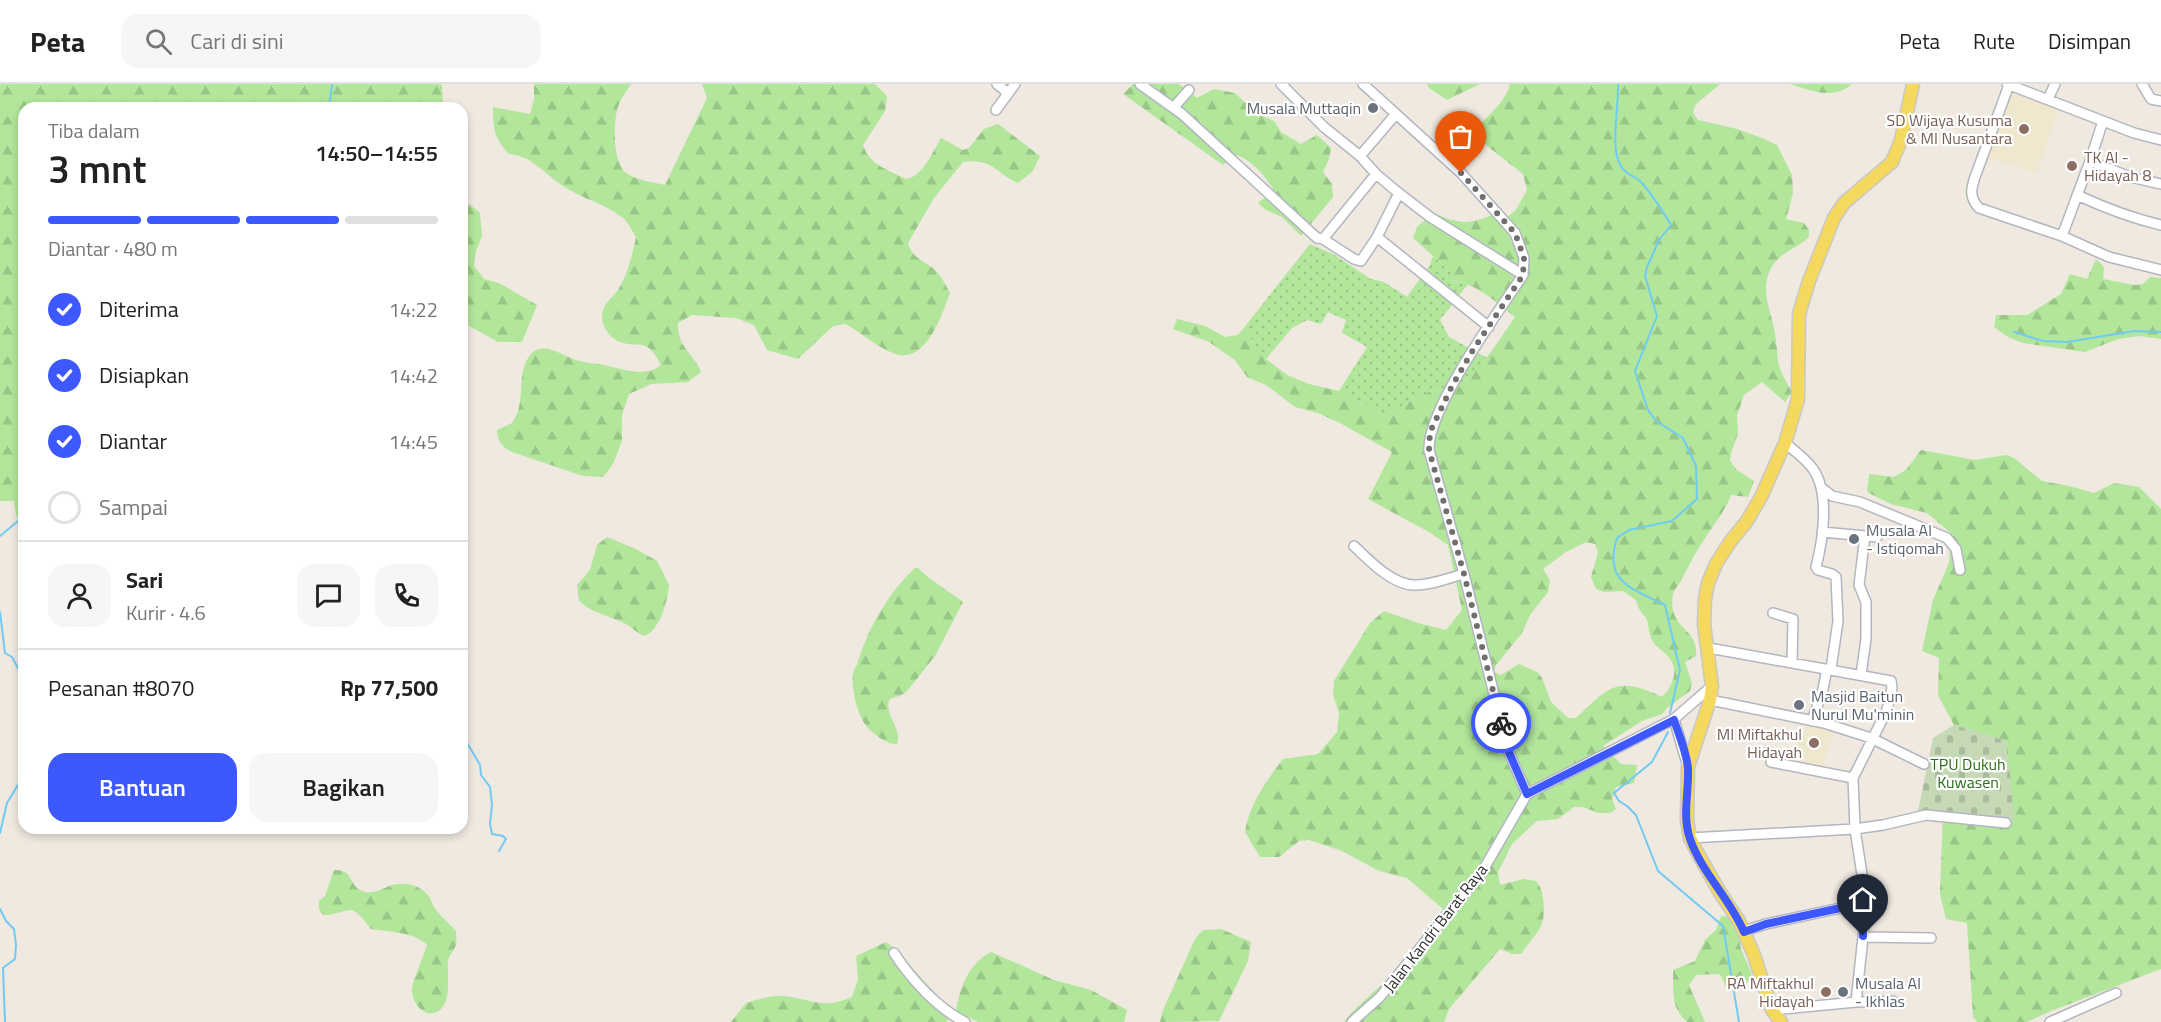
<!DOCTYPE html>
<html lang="id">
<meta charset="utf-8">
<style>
:root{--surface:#fff;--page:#f6f6f6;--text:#222;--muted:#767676;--line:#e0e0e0;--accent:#3d58ff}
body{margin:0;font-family:"Titillium Web",sans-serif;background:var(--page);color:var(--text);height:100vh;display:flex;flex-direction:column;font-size:22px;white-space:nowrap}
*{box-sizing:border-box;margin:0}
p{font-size:20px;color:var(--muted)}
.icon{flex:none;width:33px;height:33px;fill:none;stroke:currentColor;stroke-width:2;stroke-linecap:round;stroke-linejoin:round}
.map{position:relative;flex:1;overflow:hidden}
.panel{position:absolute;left:18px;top:18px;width:450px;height:732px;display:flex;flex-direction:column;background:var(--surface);border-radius:18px;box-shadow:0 3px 9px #0003}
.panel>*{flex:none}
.pin{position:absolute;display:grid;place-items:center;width:51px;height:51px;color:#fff;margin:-62px -26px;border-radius:50% 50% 50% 0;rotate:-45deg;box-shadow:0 0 6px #0007}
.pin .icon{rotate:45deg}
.courier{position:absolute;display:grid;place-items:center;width:60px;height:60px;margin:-30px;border:4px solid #3d58ff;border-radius:50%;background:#fff;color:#222;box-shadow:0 2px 8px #0007}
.headline em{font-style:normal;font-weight:600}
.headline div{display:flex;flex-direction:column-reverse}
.headline{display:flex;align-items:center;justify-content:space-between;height:102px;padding:0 30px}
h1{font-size:39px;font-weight:600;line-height:45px}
.bar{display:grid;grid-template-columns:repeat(4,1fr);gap:9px 6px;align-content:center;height:72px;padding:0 30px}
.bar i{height:8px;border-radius:4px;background:var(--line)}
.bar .on{background:var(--accent)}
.bar p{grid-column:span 4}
.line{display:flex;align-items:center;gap:15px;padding:0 30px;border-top:2px solid var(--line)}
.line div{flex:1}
.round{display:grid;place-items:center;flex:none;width:63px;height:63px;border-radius:18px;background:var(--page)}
ol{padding:0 30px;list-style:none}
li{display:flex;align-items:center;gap:18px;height:66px}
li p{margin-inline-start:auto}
li .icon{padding:6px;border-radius:50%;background:var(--accent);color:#fff;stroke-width:4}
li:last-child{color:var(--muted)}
li i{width:33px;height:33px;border:3px solid var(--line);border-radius:50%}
.cta{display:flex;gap:12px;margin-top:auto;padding:12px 30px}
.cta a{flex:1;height:69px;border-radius:18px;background:var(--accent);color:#fff;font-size:24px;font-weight:600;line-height:69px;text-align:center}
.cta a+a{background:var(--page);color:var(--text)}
header{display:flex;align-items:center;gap:36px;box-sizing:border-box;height:84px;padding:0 30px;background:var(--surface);border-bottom:2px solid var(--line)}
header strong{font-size:28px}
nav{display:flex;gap:33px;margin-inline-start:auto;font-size:21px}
.search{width:420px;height:54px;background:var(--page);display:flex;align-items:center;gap:15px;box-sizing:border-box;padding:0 21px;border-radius:18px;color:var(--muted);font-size:22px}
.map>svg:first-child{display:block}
.education{fill:#f0e7cf}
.grass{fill:url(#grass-dots)}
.forest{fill:url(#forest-firs);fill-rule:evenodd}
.cemetery{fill:url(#cemetery-stones)}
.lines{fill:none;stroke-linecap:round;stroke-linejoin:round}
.stream{stroke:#71caf3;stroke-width:2}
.minor-casing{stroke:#b3b5c1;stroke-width:12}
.major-casing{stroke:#c8c8c8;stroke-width:15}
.minor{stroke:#fff;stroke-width:9}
.major{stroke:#f5d95f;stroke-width:12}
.done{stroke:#716f6c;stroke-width:6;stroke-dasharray:0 10.8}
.route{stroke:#3d58ff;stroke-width:8}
.worship-dot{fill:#6b7280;stroke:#fff;stroke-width:2}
.education-dot{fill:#8d6e63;stroke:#fff;stroke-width:2}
.labels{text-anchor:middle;stroke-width:4.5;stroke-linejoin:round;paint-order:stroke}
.worship-label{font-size:16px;fill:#5b616d;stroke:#fff;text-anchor:start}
.education-label{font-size:16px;fill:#785e54;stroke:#fff;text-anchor:end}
.park-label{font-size:16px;fill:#276f19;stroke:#fff}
.street-label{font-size:16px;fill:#2d2d2d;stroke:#fff}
</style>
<header>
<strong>Peta</strong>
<div class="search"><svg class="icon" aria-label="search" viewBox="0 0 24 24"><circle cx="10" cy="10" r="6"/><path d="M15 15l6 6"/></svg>Cari di sini</div>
<nav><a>Peta</a><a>Rute</a><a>Disimpan</a></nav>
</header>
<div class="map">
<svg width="2161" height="938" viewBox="0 0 2161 938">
<defs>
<pattern id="grass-dots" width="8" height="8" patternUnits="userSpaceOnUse" patternTransform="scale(1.5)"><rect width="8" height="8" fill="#b1e69b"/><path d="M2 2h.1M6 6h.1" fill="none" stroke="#99c686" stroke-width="1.8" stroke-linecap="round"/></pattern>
<pattern id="forest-firs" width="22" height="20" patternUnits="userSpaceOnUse" patternTransform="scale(1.5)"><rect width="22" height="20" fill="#b1e69b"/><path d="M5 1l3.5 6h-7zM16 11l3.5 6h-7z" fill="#99c686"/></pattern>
<pattern id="cemetery-stones" width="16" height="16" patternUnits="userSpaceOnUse" patternTransform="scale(1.5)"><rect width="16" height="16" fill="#c6d9b6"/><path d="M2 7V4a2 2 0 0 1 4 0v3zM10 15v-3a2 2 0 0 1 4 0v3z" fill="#aabb9d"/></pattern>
</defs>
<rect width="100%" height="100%" fill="#efe9e0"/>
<path class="education" d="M2009,4L2060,23L2037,89L1986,74Z
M1808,636L1836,643L1823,683L1792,676L1796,659H1799Z"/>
<path class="grass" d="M1310,160L1333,170L1371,195L1384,198L1407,213L1430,181L1433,172L1450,187V196L1468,200L1440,236L1449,253L1487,274L1461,302L1429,308L1384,331L1339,307L1367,263L1342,249L1346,236L1328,228L1321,240L1307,236L1292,244L1266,275L1243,245Z"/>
<path class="forest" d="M0,0H438L442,1L443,24H24V450L16,431L14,417H0Z
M534,0H631C627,6 622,13 619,20C613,34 612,77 625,88C634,96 652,98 665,101L707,14L702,0H875L887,12L885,27L863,61C869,81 889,86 906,95C923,93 933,67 941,54L963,66L969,64L984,45L998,40L1040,72L1033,87L1018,99C993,88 994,74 963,78L934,114L908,159C912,175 926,177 936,187C942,193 946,202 950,209C942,231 925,283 893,269C877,263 861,249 846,240L833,242L798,275L767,266L754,241L736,234L692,231L678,239C677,264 693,268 701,288L688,298L651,300L629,310L622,331V357L613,380L603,393L583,392L512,368C502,363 497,357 497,346L512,339C514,335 517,331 518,327C524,308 517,285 532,269C544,257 564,272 576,276C584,279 594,279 603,281C622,284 644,295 661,281C656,272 652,263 642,261C638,260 633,261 628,260C614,258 603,248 602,233C601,222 612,214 618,206C628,190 632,171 636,153C632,147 629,139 623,134C606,120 583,115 565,103C545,91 533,72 509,70C494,53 493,46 493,23L530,30L534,15Z
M1133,0H1179L1197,14L1214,5L1235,9L1256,29L1274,37L1281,48L1301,60L1317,51L1331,64L1329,75L1323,88L1332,100L1333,113L1301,152L1282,133L1266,126L1258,119L1274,106C1264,91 1254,78 1237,71L1223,81L1123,10Z
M1427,0H1480L1447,16L1429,4Z
M1510,0H1720L1695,21L1693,29L1698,36L1737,45L1762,54L1777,61L1792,91L1793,109L1786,135L1804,139L1809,146V153C1799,163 1784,167 1775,178C1757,202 1771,225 1775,250C1777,259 1777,269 1778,278C1780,288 1787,299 1792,308L1785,318L1762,298L1744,311L1737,331L1738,350L1731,369L1730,377L1737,386L1754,397L1748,413L1731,411C1724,430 1710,445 1700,462C1693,472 1688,484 1682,495C1680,500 1674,505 1673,510C1667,546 1699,543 1696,572L1685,578L1692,599L1690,607L1668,623L1662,630L1642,637L1603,662L1621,680L1637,681L1634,699L1616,703L1612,715L1616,725L1610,729H1599L1582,723H1574L1558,735L1537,737L1512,760L1498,788L1500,801L1524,795L1536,797C1541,803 1542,807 1543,814C1547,844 1537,847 1521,870H1512L1500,865L1449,925L1444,938H1344L1351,929L1395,888L1443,825L1407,794L1379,787L1342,767L1309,756L1299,757L1279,773H1260L1245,748C1249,721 1267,696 1283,675L1318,670L1337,648L1339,629L1333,611L1334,597L1370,539L1384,527L1418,539L1446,546L1462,526L1448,461L1429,448L1368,415L1392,368L1340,339L1318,329L1295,323L1266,301L1247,293L1235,276L1209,258L1173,245L1177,235L1205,242L1225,253L1238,251L1243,245L1266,275L1287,291L1309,300L1339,307L1384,331L1429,308L1461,302L1491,268L1515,233C1495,217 1476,199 1450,196V187L1413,154L1417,143L1433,129C1458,139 1466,142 1492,131L1501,138L1516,126L1527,106L1523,90L1472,50C1485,32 1504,22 1510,0ZM1586,458L1595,460L1598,468L1591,493L1596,505L1604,508L1623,507L1636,516C1637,525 1643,528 1647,536C1649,543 1649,551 1653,558C1658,565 1666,568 1670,575C1679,587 1672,604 1662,613C1616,591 1609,603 1576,634H1568L1551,618L1542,594L1537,588L1519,580L1501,591L1494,588L1496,581L1522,549L1530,531L1548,508L1550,496L1543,485L1566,468Z
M1790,0H1852C1833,17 1811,6 1790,0Z
M462,114L480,129L482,152L476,167L474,182L484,195L499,199L537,221L522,258H498L462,238Z
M2096,175L2104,183L2103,195L2134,201L2143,200L2150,193L2161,194V255L2140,252L2118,255L2085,268L2023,259L2008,253L1994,243L1996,231H2027L2061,210L2070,190L2087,195Z
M1921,366L1975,376L2006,371L2014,374L2042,397L2069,402L2094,409L2114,399L2139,403L2161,425V885L2051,927L2027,938H1977L1973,933L1967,839L1946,835L1940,810L1943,729L2007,657L1954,641L1938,611L1939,574L1922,567L1933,516L1949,479L1951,449L1927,429L1891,420L1867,408L1869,390L1894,393L1906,386Z
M607,453L636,465L657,477L669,501C667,518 661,544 645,552C636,549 632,543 624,539C608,531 592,529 579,517L577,501L590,486L597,461Z
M915,484H918C932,498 948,506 963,518L935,572L908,606L902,611L890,615C882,630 903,643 897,660C888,661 877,652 870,646C858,635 851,606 853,590C853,586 857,582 858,578C868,544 889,508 915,484Z
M334,786C354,785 348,801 362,807C371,811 380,806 389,802C404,797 421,800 430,814C431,817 432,820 434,823C440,832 449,839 456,847C456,851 457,857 456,861C454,867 448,872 448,878C447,890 451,914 442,924C429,938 412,922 412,906C412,897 424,872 427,861C417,849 387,847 371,845C348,814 352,830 323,831L319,825V817L325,812Z
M1721,832L1730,833L1738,848L1741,865L1752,890L1745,902L1728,907L1720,890L1696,891L1689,901L1705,938H1687C1670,922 1674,908 1673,886L1695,877L1705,856L1716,846Z
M1221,845L1251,858L1248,877L1219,937L1160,938L1163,926L1195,855L1203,846Z
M886,858L896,866L949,925L956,927C960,903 969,879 991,868L1054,896L1091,906L1127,926L1124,938H978L956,927L946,938H731L746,919C757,916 772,911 783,912C812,915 822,926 852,913L858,895L856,872Z"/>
<path class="cemetery" d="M1954,641L2007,657L2014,735L1918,727L1933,654Z"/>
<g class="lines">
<path class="stream" d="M1618,0C1619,22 1609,68 1622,84C1626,90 1636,93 1641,98C1653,111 1662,126 1671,141L1659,156L1647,183L1645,192L1657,232L1635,287L1648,326L1656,337L1683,354L1696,382L1697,415L1672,437L1629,446L1617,454C1603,498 1631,504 1665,521L1680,586L1670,629
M329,24L332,0
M2014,248L2043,257L2067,258L2134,247L2161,248
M0,452L24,432
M0,528L5,569L12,573L19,586L20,635L24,671
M1668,648L1652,678L1614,709L1619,717L1627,722L1636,731L1658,787L1723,842L1739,938
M462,650L480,681L481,691L490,703L492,721L490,740L492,750L503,752L506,755L499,767
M0,749L7,719L24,691
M0,825L6,837L14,845L16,861L15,875L3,884L5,938"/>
<defs>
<path id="minor" d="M997,0L1008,9
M1140,0L1182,30L1317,154L1323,155L1376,90
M1281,0L1324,43L1360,72L1376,90L1395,106L1430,133L1523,191
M1363,0L1461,89L1515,149L1524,174L1523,191C1499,227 1427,325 1429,366L1464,490L1508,666L1527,710
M2007,0L2134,49L2161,56
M2142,0L2151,15L2161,17
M2009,1L1975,93C1971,105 1969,113 1979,124L2062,152
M2048,15L2055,0
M1174,23L1189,6
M996,26L1015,0
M2103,37L2090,77L2062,152L2109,173L2161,186
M1360,72L1396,30
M2090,77L2130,93L2161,100
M2077,111C2105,124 2131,134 2161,141
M1377,153L1489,243
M1323,155L1354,175L1361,177L1377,153L1399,109
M1785,359C1795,367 1806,375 1813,385C1830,409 1823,456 1816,483L1818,486L1832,490L1836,493L1838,537L1831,585
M1823,405L1832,412L1860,418L1947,454L1956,465L1960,486
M1822,448L1877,453
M1354,462C1369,476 1391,500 1413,501C1429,502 1448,494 1464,490
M1773,529L1793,535L1792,578
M1709,564L1891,597L1892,604L1887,626L1853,694L1855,745L1863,797L1864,844L1856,918
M1861,591L1866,555V518L1859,501L1865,452
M1710,616L1824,639L1871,654L1924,680
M1674,635L1688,683
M1812,637L1823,605L1827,585
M1771,678L1853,694
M1527,710L1674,635L1712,602
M1690,754L1855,745L1883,741L1926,731L2006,739
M1744,847L1766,840L1864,819
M1863,853L1931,854
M894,869C911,895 937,924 965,938
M1772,926L1856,918L1893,917
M1352,938L1380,913L1482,788L1527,710
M2050,938L2116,909"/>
<path id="major" d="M1781,938L1772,926L1754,871L1739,837L1719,807L1697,768L1690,754L1687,736L1688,683L1710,616L1712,602L1704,540L1705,515L1708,499L1716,480L1730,458L1747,437L1761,413L1785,359L1798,315L1799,230L1809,197L1834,134L1844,119L1892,78L1901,56L1913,0"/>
</defs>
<use href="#minor" class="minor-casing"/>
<use href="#major" class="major-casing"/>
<use href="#minor" class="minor"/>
<use href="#major" class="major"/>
</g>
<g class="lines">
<path class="done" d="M1461,89L1515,149L1524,174L1523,191L1473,266L1452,302L1430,348L1429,366L1464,490L1501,639"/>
<path class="route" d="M1501,639L1508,666L1527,710L1674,636C1679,651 1687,669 1688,685C1689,708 1682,732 1690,755C1702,789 1730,815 1744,848L1766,840L1864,819L1863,852"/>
</g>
<g class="worship-dot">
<circle cx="1373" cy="24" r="6"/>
<circle cx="1854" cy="455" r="6"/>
<circle cx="1799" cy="621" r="6"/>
<circle cx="1843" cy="908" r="6"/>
</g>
<g class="education-dot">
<circle cx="2024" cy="45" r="6"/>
<circle cx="2072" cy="82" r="6"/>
<circle cx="1814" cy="659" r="6"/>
<circle cx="1826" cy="908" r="6"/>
</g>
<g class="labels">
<g class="worship-label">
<text x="1361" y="30" text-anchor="end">Musala Muttaqin</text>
<text x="1866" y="452">Musala Al<tspan x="1866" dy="18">- Istiqomah</tspan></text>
<text x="1811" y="618">Masjid Baitun<tspan x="1811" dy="18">Nurul Mu'minin</tspan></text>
<text x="1855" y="905">Musala Al<tspan x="1855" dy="18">- Ikhlas</tspan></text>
</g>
<g class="education-label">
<text x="2012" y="42">SD Wijaya Kusuma<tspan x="2012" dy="18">&amp; MI Nusantara</tspan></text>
<text x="2084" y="79" text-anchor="start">TK Al -<tspan x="2084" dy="18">Hidayah 8</tspan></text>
<text x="1802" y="656">MI Miftakhul<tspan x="1802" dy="18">Hidayah</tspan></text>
<text x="1814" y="905">RA Miftakhul<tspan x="1814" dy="18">Hidayah</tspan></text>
</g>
<g class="park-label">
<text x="1968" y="686">TPU Dukuh<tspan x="1968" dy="18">Kuwasen</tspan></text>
</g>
<g class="street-label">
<text transform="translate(1435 844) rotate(-52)" y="6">Jalan Kandri Barat Raya</text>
</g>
</g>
</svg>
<div class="pin" style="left:1461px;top:89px;background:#ea580c"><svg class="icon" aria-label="bag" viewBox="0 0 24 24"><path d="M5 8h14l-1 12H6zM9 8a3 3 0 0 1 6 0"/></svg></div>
<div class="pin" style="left:1863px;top:852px;background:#1f2937"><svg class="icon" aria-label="home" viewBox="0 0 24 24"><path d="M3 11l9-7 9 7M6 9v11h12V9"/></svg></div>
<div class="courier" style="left:1501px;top:639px"><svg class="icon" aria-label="bike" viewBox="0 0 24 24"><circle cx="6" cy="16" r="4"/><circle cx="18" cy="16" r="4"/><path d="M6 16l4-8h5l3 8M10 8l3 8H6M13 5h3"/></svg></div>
<section class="panel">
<div class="headline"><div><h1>3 mnt</h1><p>Tiba dalam</p></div><em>14:50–14:55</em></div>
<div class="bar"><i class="on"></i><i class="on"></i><i class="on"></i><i></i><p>Diantar · 480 m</p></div>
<ol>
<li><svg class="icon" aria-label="check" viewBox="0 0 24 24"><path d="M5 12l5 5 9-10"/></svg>Diterima<p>14:22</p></li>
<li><svg class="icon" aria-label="check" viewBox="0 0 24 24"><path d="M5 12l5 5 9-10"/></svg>Disiapkan<p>14:42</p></li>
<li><svg class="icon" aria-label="check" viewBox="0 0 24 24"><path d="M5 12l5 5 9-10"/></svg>Diantar<p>14:45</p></li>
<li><i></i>Sampai</li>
</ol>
<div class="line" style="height:108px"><a class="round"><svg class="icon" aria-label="person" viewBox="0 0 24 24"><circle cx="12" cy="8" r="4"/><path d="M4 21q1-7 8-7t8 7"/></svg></a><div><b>Sari</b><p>Kurir · 4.6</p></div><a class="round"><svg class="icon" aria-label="chat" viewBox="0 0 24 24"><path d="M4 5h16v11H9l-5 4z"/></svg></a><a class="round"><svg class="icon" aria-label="phone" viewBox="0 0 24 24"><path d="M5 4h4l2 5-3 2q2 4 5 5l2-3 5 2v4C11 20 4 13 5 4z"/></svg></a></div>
<div class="line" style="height:78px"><div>Pesanan #8070</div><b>Rp 77,500</b></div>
<div class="cta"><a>Bantuan</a><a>Bagikan</a></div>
</section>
</div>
